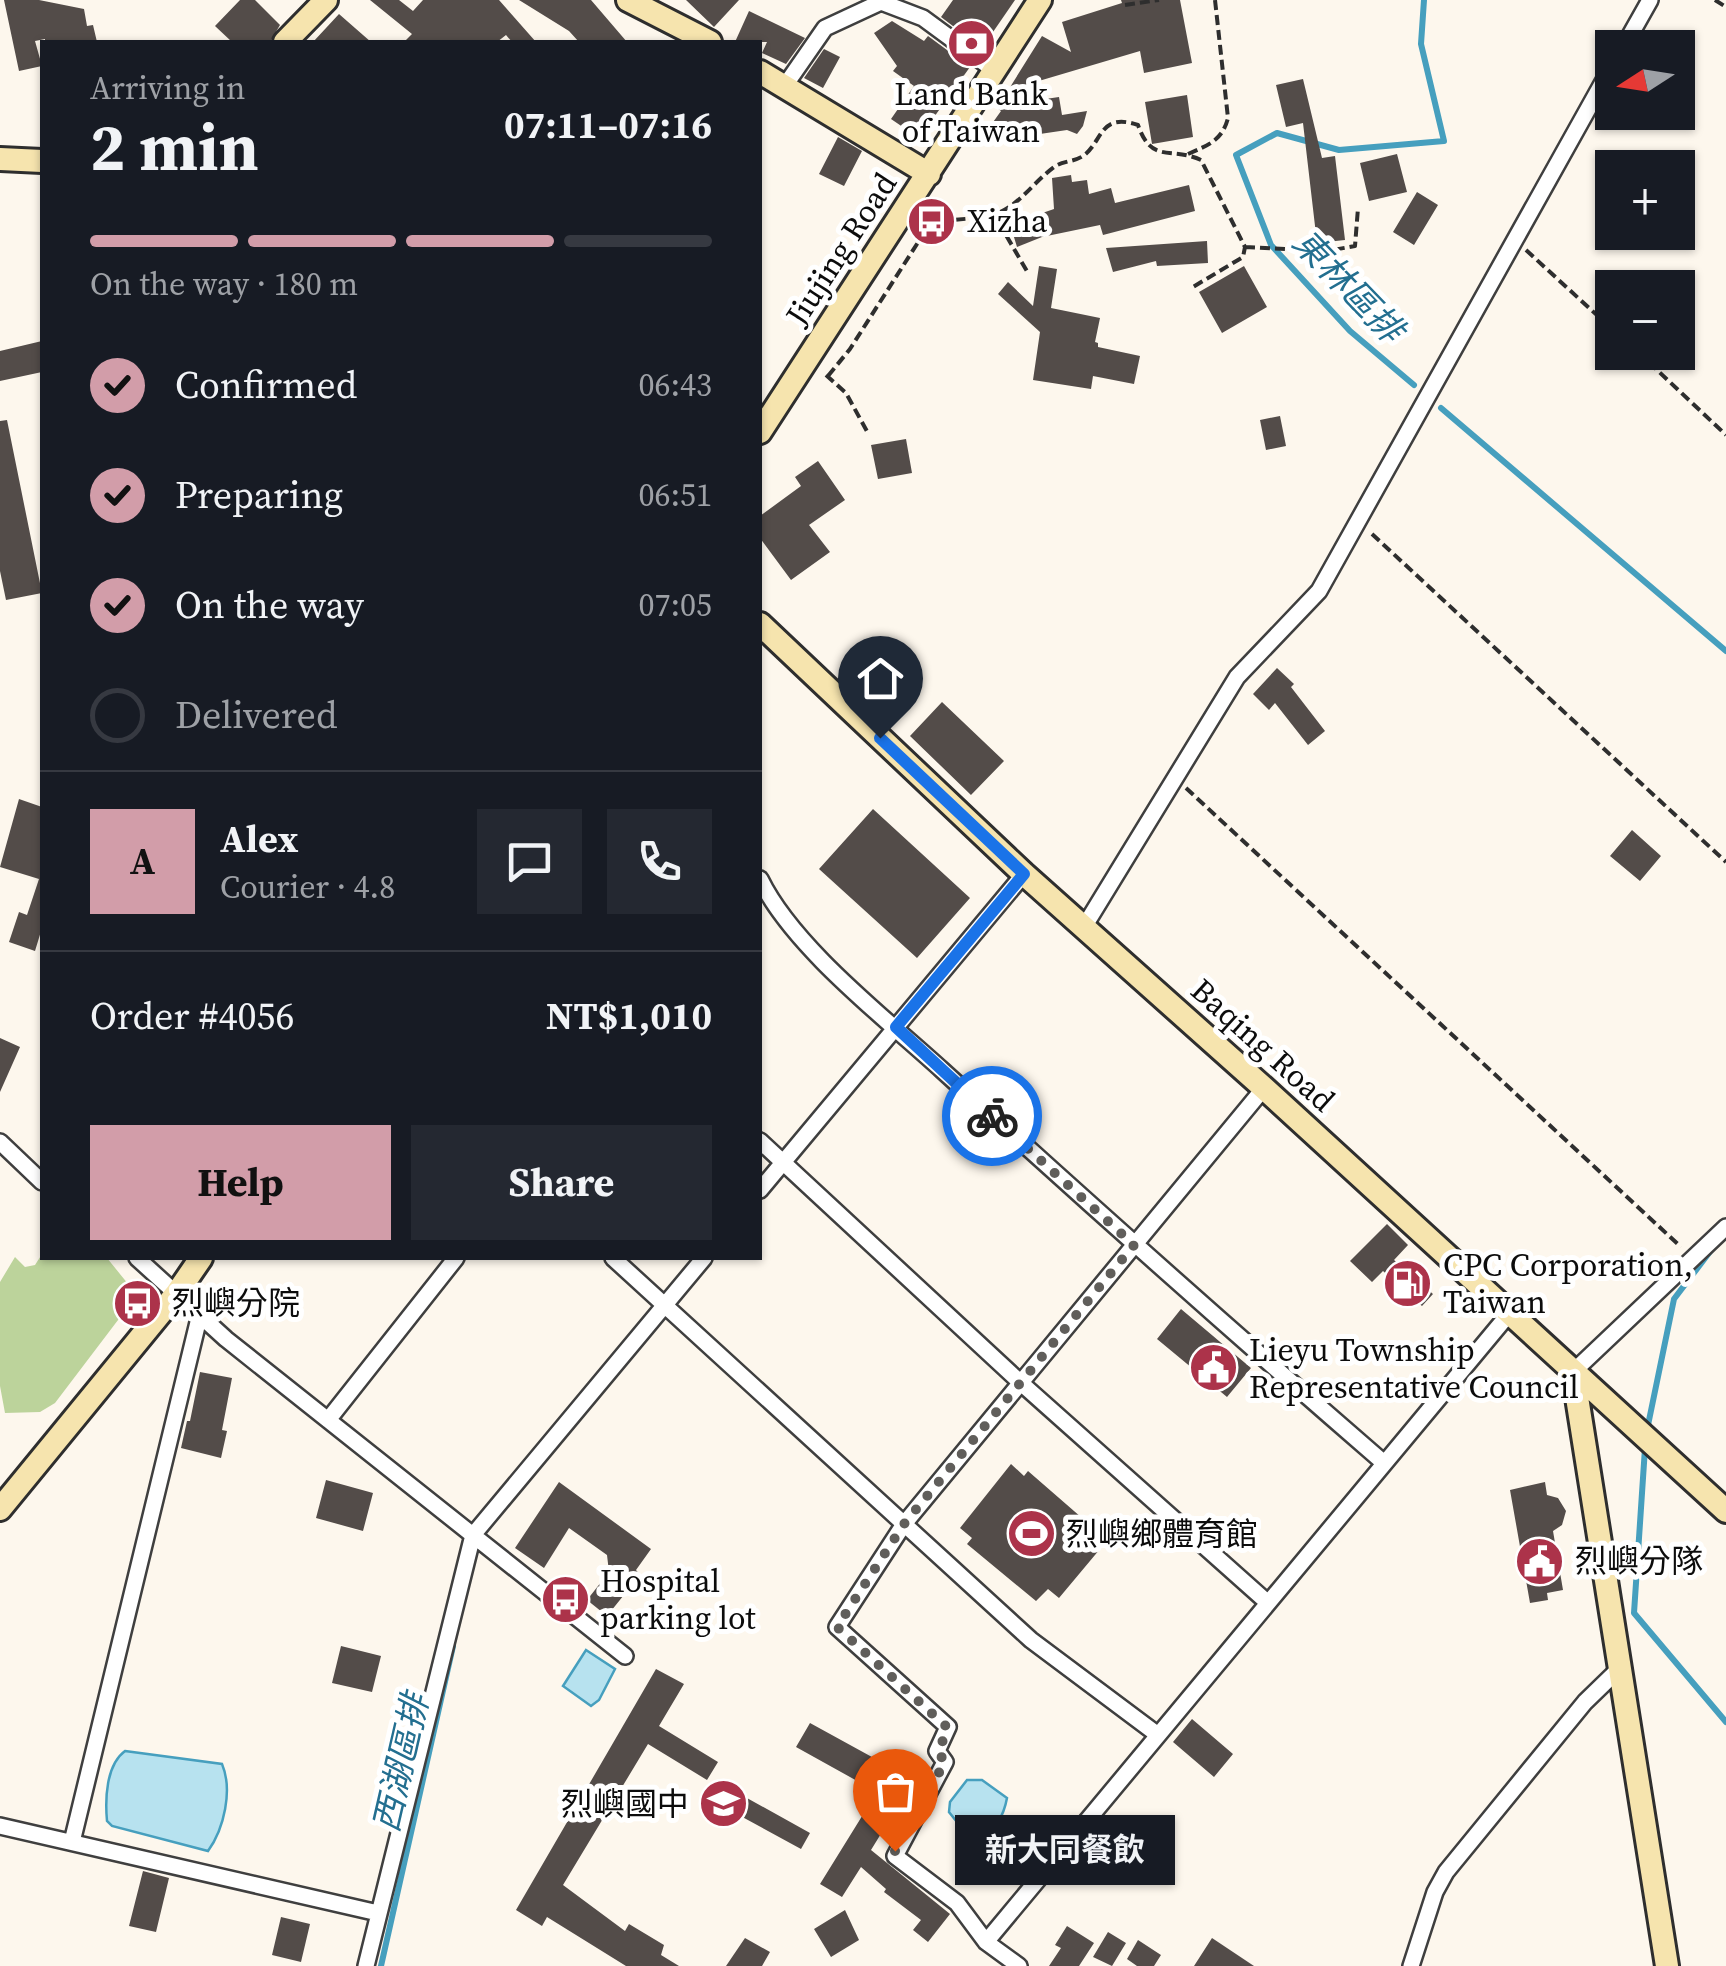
<!DOCTYPE html>
<meta charset="utf-8">
<style>
:root{--surface:#171b24;--page:#242831;--text:#f1f3f6;--muted:#9ea1a6;--line:#363941;--accent:#d29da9}
body{margin:0;font-family:"Source Serif 4","Noto Sans TC",serif;background:var(--page);color:var(--text);height:100vh;display:flex;flex-direction:column;font-size:38px;white-space:nowrap}
*{box-sizing:border-box;margin:0}
p{font-size:32px;color:var(--muted)}
.icon{flex:none;width:55px;height:55px;fill:none;stroke:currentColor;stroke-width:2;stroke-linecap:round;stroke-linejoin:round}
.map{position:relative;flex:1;overflow:hidden}
.side{position:absolute;left:40px;top:40px;width:722px;height:1220px;display:flex;flex-direction:column;background:var(--surface);border-radius:0px;box-shadow:0 2px 8px #0004}
.side>*{flex:none}
.needle{width:65px;rotate:258deg}
.fabs{position:absolute;left:1595px;top:30px;display:grid;gap:20px}
.fabs a{display:grid;place-items:center;width:100px;height:100px;border-radius:0px;background:var(--surface);box-shadow:0 2px 8px #0004;font-size:50px}
.pin{position:absolute;display:grid;place-items:center;width:85px;height:85px;color:#fff;margin:-102px -42px;border-radius:50% 50% 50% 0;rotate:-45deg;box-shadow:0 0 10px #0007}
.pin .icon{rotate:45deg}
.courier{position:absolute;display:grid;place-items:center;width:100px;height:100px;margin:-50px;border:8px solid #1a73e8;border-radius:50%;background:#fff;color:#222;box-shadow:0 2px 12px #0007}
.bubble{position:absolute;height:70px;border-radius:0px;background:var(--surface);box-shadow:0 2px 8px #0004;font-size:32px;font-weight:700;line-height:70px;text-align:center}
.head em{font-style:normal;font-weight:700}
.head div{display:flex;flex-direction:column-reverse}
.head{display:flex;align-items:center;justify-content:space-between;height:170px;padding:0 50px}
h1{font-size:65px;font-weight:700;line-height:75px}
.bar{display:grid;grid-template-columns:repeat(4,1fr);gap:15px 10px;align-content:center;height:120px;padding:0 50px}
.bar i{height:12px;border-radius:8px;background:var(--line)}
.bar .current{background:var(--accent)}
.bar p{grid-column:span 4}
.line{display:flex;align-items:center;gap:25px;padding:0 50px;border-top:2px solid var(--line)}
.line div{flex:1}
.round{display:grid;place-items:center;flex:none;width:105px;height:105px;border-radius:0px;background:var(--page)}
ol{padding:0 50px;list-style:none}
li{display:flex;align-items:center;gap:30px;height:110px}
li p{margin-inline-start:auto}
li .icon{padding:10px;border-radius:50%;background:var(--accent);color:#111;stroke-width:4}
li:last-child{color:var(--muted)}
li i{width:55px;height:55px;border:5px solid var(--line);border-radius:50%}
.action{display:flex;gap:20px;margin-top:auto;padding:20px 50px}
.action a{flex:1;height:115px;border-radius:0px;background:var(--accent);color:#111;font-size:40px;font-weight:700;line-height:115px;text-align:center}
.action a+a{background:var(--page);color:var(--text)}
.map>svg:first-child{display:block}
.forest{fill:#bcd39b}
.water{fill:#b7e2ef;stroke:#469fbe;stroke-width:2.5}
.lines{fill:none;stroke-linecap:round;stroke-linejoin:round}
.stream{stroke:#469fbe;stroke-width:6}
.building{fill:#534c49}
.street-casing{stroke:#3f3f3f;stroke-width:20}
.secondary-casing{stroke:#2e2e2e;stroke-width:28}
.path{stroke:#2e2e2e;stroke-width:4;stroke-dasharray:10 5;stroke-linecap:butt}
.street{stroke:#fff;stroke-width:15}
.secondary{stroke:#f6e4ae;stroke-width:22}
.done{stroke:#605e5b;stroke-width:10;stroke-dasharray:0 18}
.route{stroke:#1a73e8;stroke-width:12}
.labels{text-anchor:middle;stroke-width:10;stroke-linejoin:round;paint-order:stroke}
.poi-label{font-size:32px;fill:#0c0c0c;stroke:#fff;text-anchor:start}
.street-label{font-size:32px;fill:#0c0c0c;stroke:#fff}
.water-label{font-size:35px;font-style:italic;fill:#236f90;stroke:#fff}
</style>
<div class="map">
<svg width="1726" height="1966" viewBox="0 0 1726 1966">
<rect width="100%" height="100%" fill="#fdf7ed"/>
<path class="forest" d="M42,1254V1258H107L137,1295L55,1403L40,1412L5,1413L0,1386V1282L15,1257L25,1267L35,1265Z"/>
<path class="water" d="M586,1650L615,1669L599,1700L591,1706L563,1686Z
M125,1751L222,1764C233,1790 224,1829 208,1851L112,1826L107,1821C105,1799 106,1765 125,1751Z
M967,1780H982L1007,1798C1004,1814 998,1828 983,1834L957,1822L949,1812L950,1802Z"/>
<g class="lines">
<path class="stream" d="M1414,385L1350,331L1271,245L1236,155L1277,133L1339,150L1444,141L1421,44L1424,0
M1441,408L1726,651
M1647,1430L1674,1299L1712,1249
M1645,1448L1634,1613L1726,1722
M381,1966L453,1646"/>
</g>
<path class="building" d="M4,0H39L84,9L87,26L93,25L97,42H45V39L35,41L42,66L19,71Z
M240,0H255L280,25L270,42H232L215,26Z
M370,0H399L413,11L423,0H499L536,42H512L506,35L497,42H404L412,34Z
M519,0H591L627,42H579L569,31Z
M686,0H739L714,27Z
M953,0H1015L982,48L941,17Z
M1121,0H1180L1192,63L1144,73L1140,51L1015,88L1018,103L1059,97L1062,115L1087,111L1083,126L1077,134L1067,130L1000,140L991,125L1001,111L997,108L1042,36L1071,52L1062,22L1122,3Z
M749,11L805,38L786,64L762,53L767,42H735Z
M339,14L371,42H313Z
M892,21L924,41L928,36L970,67L919,138L891,119L914,86L893,71L897,66L874,33Z
M824,49L840,57L823,88L804,78Z
M1303,79L1322,158L1335,156L1345,240L1317,243L1303,123L1286,127L1276,85Z
M1187,95L1193,137L1152,144L1145,102Z
M838,137L862,151L844,186L819,174Z
M1397,154L1407,192L1369,201L1360,163Z
M1071,175L1072,182L1087,180L1089,194L1111,188L1115,203L1189,185L1195,211L1103,235L1100,225L1042,237L1017,247L1010,224L1054,209L1052,178Z
M1417,192L1438,205L1414,245L1393,232Z
M1207,241L1208,263L1157,266L1156,261L1113,272L1106,248Z
M1039,266L1057,269L1051,308L1100,318L1095,342L1098,343V347L1140,356L1134,384L1093,376L1091,389L1033,380L1040,332L998,294L1008,282L1033,306Z
M1244,266L1267,307L1222,333L1199,292Z
M42,341V372L0,381V351Z
M1280,416L1286,446L1266,450L1260,420Z
M7,420L42,593L6,600L0,571V421Z
M906,439L912,473L878,479L871,445Z
M818,461L845,500L809,525L830,552L791,580L760,538V516L801,486L795,477Z
M1277,668L1294,684L1291,687L1325,731L1308,745L1275,703L1269,710L1253,694Z
M942,702L1004,761L971,795L910,736Z
M19,799L42,807V928L35,951L9,942L19,912L27,915L39,879L0,867Z
M873,809L970,898L917,958L819,869Z
M1632,830L1661,856L1640,881L1610,856Z
M0,1038L20,1047L0,1092Z
M1387,1224L1408,1245L1394,1260L1433,1294L1422,1306L1383,1271L1372,1282L1350,1261Z
M1181,1309L1251,1368L1227,1397L1157,1339Z
M200,1372L232,1378L222,1430L227,1431L221,1458L181,1448L187,1421H190Z
M1011,1464L1024,1476L1028,1471L1097,1531L1089,1540L1100,1549L1059,1598L1048,1589L1036,1601L967,1544L972,1538L960,1528Z
M326,1480L373,1493L363,1531L316,1518Z
M559,1482L651,1549L636,1570L640,1575L607,1616L587,1600L609,1572L607,1555L569,1528L544,1568L515,1548Z
M1545,1482L1547,1495L1558,1498L1566,1511L1562,1525L1553,1531L1563,1590L1547,1593L1548,1600L1530,1603L1510,1490Z
M341,1646L381,1656L372,1692L332,1683Z
M656,1669L684,1684L659,1726L718,1762L707,1780L648,1744L563,1885L625,1931L629,1924L664,1945L661,1955L679,1966H626L547,1917L542,1926L516,1910Z
M1192,1719L1233,1754L1214,1777L1173,1742Z
M810,1723L892,1768L898,1759L919,1772L871,1850L950,1914L928,1942L913,1930L921,1920L884,1892L886,1889L861,1867L842,1897L820,1884L877,1792L796,1747Z
M720,1783L810,1833L801,1849L711,1800Z
M143,1871L169,1878L156,1932L129,1926Z
M845,1910L859,1940L831,1957L814,1929Z
M281,1917L310,1924L301,1962L272,1955Z
M1067,1926L1094,1943L1079,1966H1049L1061,1948L1055,1945Z
M1108,1932L1126,1943L1112,1966L1093,1957Z
M745,1938L770,1952L762,1966H726Z
M1212,1938L1254,1966H1194Z
M1138,1940L1161,1955L1154,1966H1137L1127,1959Z"/>
<g class="lines">
<defs>
<path id="street" d="M1623,48L1650,0
M784,87L825,28L881,2L923,18L995,71
M760,879C793,947 885,1018 942,1070C1088,1203 1235,1334 1384,1463
M1084,927L1237,677L1319,591L1612,66
M760,1141L1021,1383L1268,1603
M0,1142L42,1182
M760,1190L1024,874
M137,1258L226,1339L625,1656
M613,1258L1031,1640L1158,1735
M1573,1372L1726,1227
M328,1420L456,1258
M0,1826L378,1913
M72,1842L200,1314
M986,1942L1508,1315
M366,1966L473,1535L704,1258
M1019,1966L986,1942L957,1903L895,1856L945,1762L937,1751L948,1727L837,1627L904,1524L1264,1088
M1411,1966L1435,1892L1446,1872L1585,1702L1619,1669"/>
<path id="secondary" d="M628,0L710,42
M285,42L326,0
M760,72L929,174
M0,159L42,161
M760,432L1040,0
M760,624L1024,874L1264,1088L1726,1511
M1573,1372L1667,1966
M0,1509L177,1293L201,1258"/>
</defs>
<use href="#street" class="street-casing"/>
<use href="#secondary" class="secondary-casing"/>
<path class="path" d="M1715,0L1726,7
M1125,5L1159,0
M1188,154C1208,145 1222,141 1228,118L1215,0
M986,217C1017,210 1030,185 1054,167C1062,161 1074,162 1083,156C1103,142 1099,112 1138,125C1152,165 1171,146 1201,160L1245,247L1243,257L1193,287
M1245,247L1327,251L1355,246L1358,208
M1526,250L1612,329
M1638,352L1726,435
M826,375L846,393L869,435
M828,376L850,349L931,222L986,217L999,223L1028,273
M1372,534L1726,862
M1186,788L1681,1247"/>
<use href="#street" class="street"/>
<use href="#secondary" class="secondary"/>
</g>
<g class="lines">
<path class="done" d="M895,1851L945,1762L938,1752L948,1728L837,1627L904,1524L1134,1245L992,1116"/>
<path class="route" d="M880,738L1024,874L896,1027L992,1116"/>
</g>
<defs>
<symbol id="bank-disc" viewBox="-11 -11 22 22"><circle r="9.5" fill="#ac334a" stroke="#fff"/><path d="M-6-4H6V4H-6ZM0-2.3a2.3 2.3 0 1 0 0 4.6a2.3 2.3 0 1 0 0-4.6Z" fill="#fff"/></symbol>
<symbol id="bus-disc" viewBox="-11 -11 22 22"><circle r="9.5" fill="#ac334a" stroke="#fff"/><path d="M-5-6H5V4H4V6H2V4H-2V6H-4V4H-5ZM-3.5-4V0h7V-4ZM-3.5 1.2v1.5H-2V1.2ZM2 1.2v1.5H3.5V1.2Z" fill="#fff"/></symbol>
<symbol id="fuel-disc" viewBox="-11 -11 22 22"><circle r="9.5" fill="#ac334a" stroke="#fff"/><path d="M-5.5-6h7V0h2V4h1.3V-2.5L3-4.5l.8-.8L6-3V5H2.5V1h-1V6h-7ZM-4.2-4.7v3.2H.2V-4.7Z" fill="#fff"/></symbol>
<symbol id="civic-disc" viewBox="-11 -11 22 22"><circle r="9.5" fill="#ac334a" stroke="#fff"/><path d="M-.6-6.5H3V-4.5H.6V-3L4-1V1h2V6H-6V1h2V-1L-.6-3ZM-1.2 2.5V6h2.4V2.5Z" fill="#fff"/></symbol>
<symbol id="stadium-disc" viewBox="-11 -11 22 22"><circle r="9.5" fill="#ac334a" stroke="#fff"/><path d="M0-5a6.5 5 0 1 0 0 10a6.5 5 0 1 0 0-10ZM-3.5-1.8h7v3.6h-7Z" fill="#fff"/></symbol>
<symbol id="school-disc" viewBox="-11 -11 22 22"><circle r="9.5" fill="#ac334a" stroke="#fff"/><path d="M0-5L7-2L0 1L-7-2ZM-4 1L0 2.5L4 1V4Q0 6-4 4Z" fill="#fff"/></symbol>
</defs>
<g fill-rule="evenodd">
<use href="#bank-disc" x="944" y="16" width="55" height="55"/>
<use href="#bus-disc" x="904" y="194" width="55" height="55"/>
<use href="#fuel-disc" x="1380" y="1256" width="55" height="55"/>
<use href="#bus-disc" x="110" y="1276" width="55" height="55"/>
<use href="#civic-disc" x="1186" y="1340" width="55" height="55"/>
<use href="#stadium-disc" x="1004" y="1506" width="55" height="55"/>
<use href="#civic-disc" x="1512" y="1534" width="55" height="55"/>
<use href="#bus-disc" x="538" y="1572" width="55" height="55"/>
<use href="#school-disc" x="696" y="1776" width="55" height="55"/>
</g>
<g class="labels">
<g class="poi-label">
<text x="971" y="105" text-anchor="middle">Land Bank<tspan x="971" dy="37">of Taiwan</tspan></text>
<text x="967" y="232">Xizha</text>
<text x="1443" y="1276">CPC Corporation,<tspan x="1443" dy="37">Taiwan</tspan></text>
<text x="172" y="1314">烈嶼分院</text>
<text x="1249" y="1361">Lieyu Township<tspan x="1249" dy="37">Representative Council</tspan></text>
<text x="1066" y="1545">烈嶼鄉體育館</text>
<text x="1575" y="1572">烈嶼分隊</text>
<text x="600" y="1592">Hospital<tspan x="600" dy="37">parking lot</tspan></text>
<text x="689" y="1815" text-anchor="end">烈嶼國中</text>
</g>
<g class="street-label">
<text transform="translate(841 249) rotate(-57)" y="11">Jiujing Road</text>
<text transform="translate(1263 1045) rotate(42)" y="11">Baqing Road</text>
</g>
<g class="water-label">
<text transform="translate(1348 286) rotate(46)" y="12">東林區排</text>
<text transform="translate(401 1763) rotate(-77)" y="12">西湖區排</text>
</g>
</g>
</svg>
<div class="fabs">
<a><svg class="needle" viewBox="-14 -14 28 28"><path d="M0-13l5 13h-10z" fill="#e53935"/><path d="M0 13l5-13h-10z" fill="#9ea1a6"/></svg></a>
<a>+</a>
<a>−</a>
</div>
<div class="pin" style="left:895px;top:1851px;background:#ea580c"><svg class="icon" aria-label="bag" viewBox="0 0 24 24"><path d="M5 8h14l-1 12H6zM9 8a3 3 0 0 1 6 0"/></svg></div>
<div class="pin" style="left:880px;top:738px;background:#1f2937"><svg class="icon" aria-label="home" viewBox="0 0 24 24"><path d="M3 11l9-7 9 7M6 9v11h12V9"/></svg></div>
<div class="courier" style="left:992px;top:1116px"><svg class="icon" aria-label="bike" viewBox="0 0 24 24"><circle cx="6" cy="16" r="4"/><circle cx="18" cy="16" r="4"/><path d="M6 16l4-8h5l3 8M10 8l3 8H6M13 5h3"/></svg></div>
<div class="bubble" style="left:955px;top:1815px;width:220px">新大同餐飲</div>
<section class="side">
<div class="head"><div><h1>2 min</h1><p>Arriving in</p></div><em>07:11–07:16</em></div>
<div class="bar"><i class="current"></i><i class="current"></i><i class="current"></i><i></i><p>On the way · 180 m</p></div>
<ol>
<li><svg class="icon" aria-label="check" viewBox="0 0 24 24"><path d="M5 12l5 5 9-10"/></svg>Confirmed<p>06:43</p></li>
<li><svg class="icon" aria-label="check" viewBox="0 0 24 24"><path d="M5 12l5 5 9-10"/></svg>Preparing<p>06:51</p></li>
<li><svg class="icon" aria-label="check" viewBox="0 0 24 24"><path d="M5 12l5 5 9-10"/></svg>On the way<p>07:05</p></li>
<li><i></i>Delivered</li>
</ol>
<div class="line" style="height:180px"><b class="round" style="background:var(--accent);color:#111">A</b><div><b>Alex</b><p>Courier · 4.8</p></div><a class="round"><svg class="icon" aria-label="chat" viewBox="0 0 24 24"><path d="M4 5h16v11H9l-5 4z"/></svg></a><a class="round"><svg class="icon" aria-label="phone" viewBox="0 0 24 24"><path d="M5 4h4l2 5-3 2q2 4 5 5l2-3 5 2v4C11 20 4 13 5 4z"/></svg></a></div>
<div class="line" style="height:130px"><div>Order #4056</div><b>NT$1,010</b></div>
<div class="action"><a>Help</a><a>Share</a></div>
</section>
</div>
